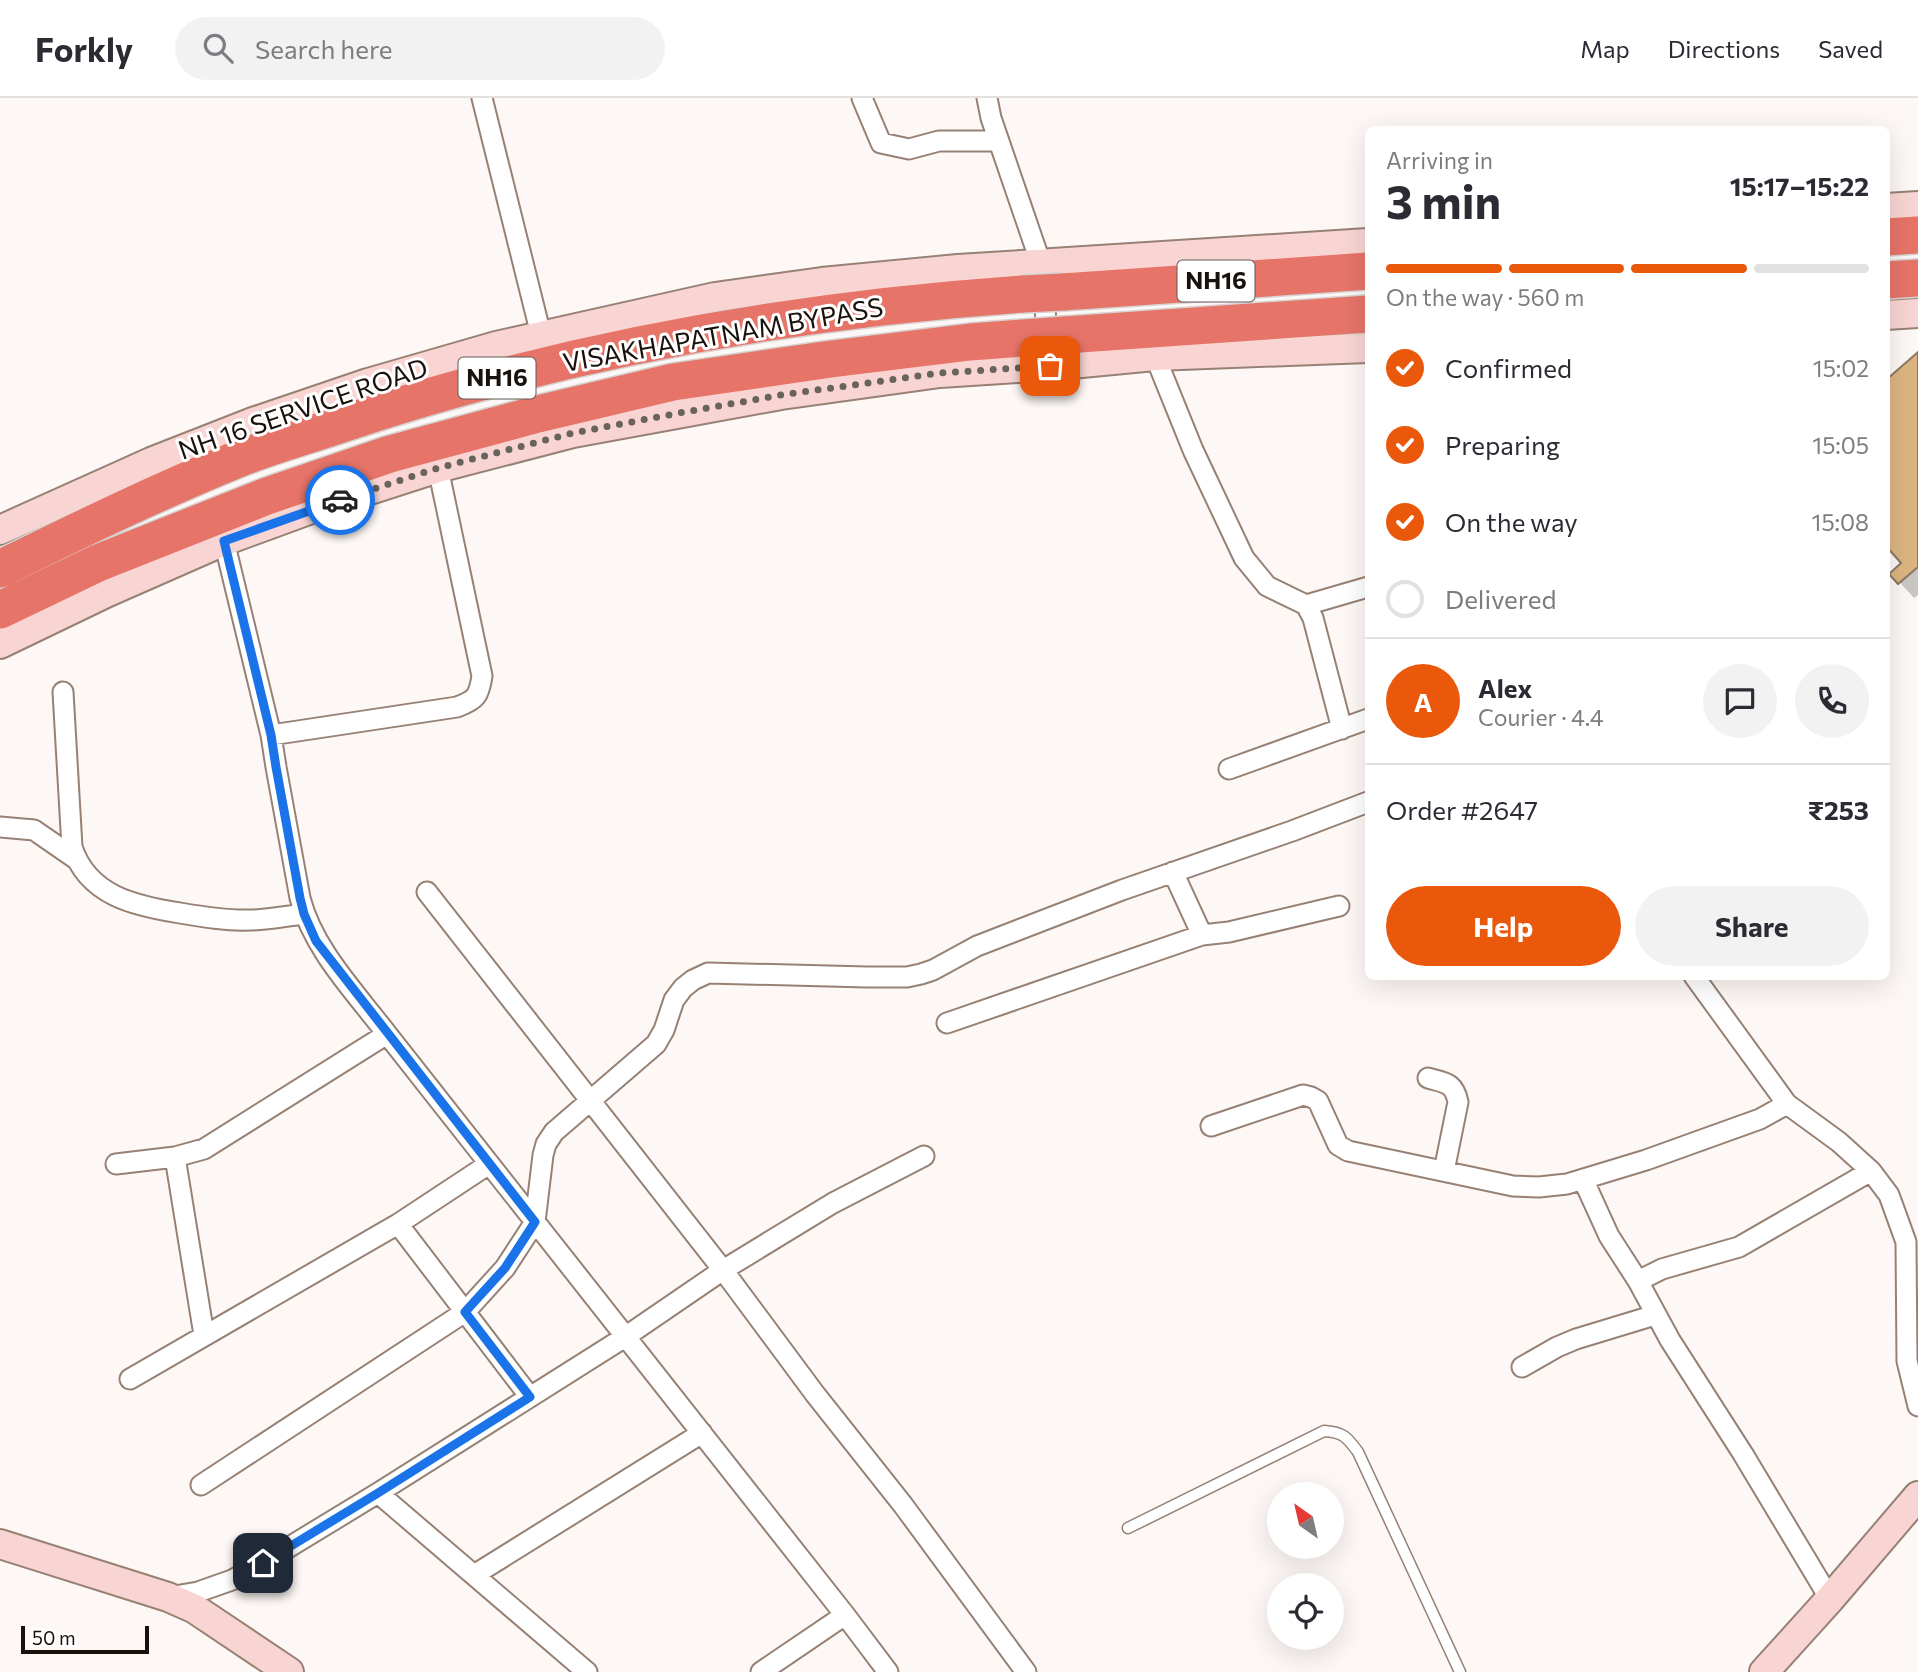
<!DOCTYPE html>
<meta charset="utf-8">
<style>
:root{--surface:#fff;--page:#f2f2f3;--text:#2b2b33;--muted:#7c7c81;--line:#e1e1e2;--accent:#ea580c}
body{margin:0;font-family:Commissioner,sans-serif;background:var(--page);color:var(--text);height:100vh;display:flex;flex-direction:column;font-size:26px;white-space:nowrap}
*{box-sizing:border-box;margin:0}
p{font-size:23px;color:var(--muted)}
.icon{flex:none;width:38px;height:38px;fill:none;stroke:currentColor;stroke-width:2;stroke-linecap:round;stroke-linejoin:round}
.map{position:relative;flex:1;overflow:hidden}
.panel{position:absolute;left:1365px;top:28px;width:525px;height:854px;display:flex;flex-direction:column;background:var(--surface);border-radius:10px;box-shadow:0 7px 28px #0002}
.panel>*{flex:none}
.needle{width:46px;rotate:326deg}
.tools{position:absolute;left:1267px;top:1384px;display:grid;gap:14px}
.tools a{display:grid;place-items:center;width:77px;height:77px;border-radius:50%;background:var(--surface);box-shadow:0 7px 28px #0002;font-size:35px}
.scale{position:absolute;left:21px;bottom:18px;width:128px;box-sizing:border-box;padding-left:7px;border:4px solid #19110c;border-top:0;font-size:19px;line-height:24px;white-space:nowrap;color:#19110c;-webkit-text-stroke:5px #fff;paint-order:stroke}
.pin{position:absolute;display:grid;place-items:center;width:60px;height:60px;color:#fff;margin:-30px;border-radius:14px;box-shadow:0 4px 10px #0006}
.courier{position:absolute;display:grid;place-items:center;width:70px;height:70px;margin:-35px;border:5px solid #1a73e8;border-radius:50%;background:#fff;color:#222;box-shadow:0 2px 9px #0007}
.headline em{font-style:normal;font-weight:700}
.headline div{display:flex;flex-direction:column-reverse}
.headline{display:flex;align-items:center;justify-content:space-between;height:119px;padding:0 21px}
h1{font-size:46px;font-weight:700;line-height:52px}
.bar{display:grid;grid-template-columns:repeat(4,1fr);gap:10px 7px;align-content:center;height:84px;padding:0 21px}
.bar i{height:9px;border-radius:5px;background:var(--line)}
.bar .current{background:var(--accent)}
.bar p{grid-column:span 4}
.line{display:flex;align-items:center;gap:18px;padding:0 21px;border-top:2px solid var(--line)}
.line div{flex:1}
.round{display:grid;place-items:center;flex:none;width:74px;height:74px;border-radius:37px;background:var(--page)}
ol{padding:0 21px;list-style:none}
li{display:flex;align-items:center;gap:21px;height:77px}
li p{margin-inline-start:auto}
li .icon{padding:7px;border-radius:50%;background:var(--accent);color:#fff;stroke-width:4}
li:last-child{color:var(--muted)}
li i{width:38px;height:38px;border:4px solid var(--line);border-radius:50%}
.button{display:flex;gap:14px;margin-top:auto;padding:14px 21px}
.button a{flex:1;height:80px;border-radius:42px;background:var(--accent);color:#fff;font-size:28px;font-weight:700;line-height:80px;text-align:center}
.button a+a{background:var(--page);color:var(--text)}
header{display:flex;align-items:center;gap:42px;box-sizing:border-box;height:98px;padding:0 35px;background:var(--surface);border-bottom:2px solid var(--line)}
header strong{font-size:33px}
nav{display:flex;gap:38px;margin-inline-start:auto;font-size:24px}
.search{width:490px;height:63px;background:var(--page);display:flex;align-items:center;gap:18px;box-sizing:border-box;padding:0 24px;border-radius:38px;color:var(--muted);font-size:26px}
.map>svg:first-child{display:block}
.shadow{fill:#0003}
.building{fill:#dcb481;stroke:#887966;stroke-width:2}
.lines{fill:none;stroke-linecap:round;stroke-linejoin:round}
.lane-casing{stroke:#978174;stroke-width:13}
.street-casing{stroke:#978174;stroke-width:23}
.secondary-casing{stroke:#978174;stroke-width:32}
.highway-casing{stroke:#d6d4d3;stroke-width:40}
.lane{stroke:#fff;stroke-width:10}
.street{stroke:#fff;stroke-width:19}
.secondary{stroke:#f8d5d2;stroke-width:28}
.highway{stroke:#e77468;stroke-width:37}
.highway-bridge-casing{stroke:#d6d4d3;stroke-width:40;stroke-linecap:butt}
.highway-bridge{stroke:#e77468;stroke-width:37}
.done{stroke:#69625e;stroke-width:7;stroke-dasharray:0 12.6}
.route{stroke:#1a73e8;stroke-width:9}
.labels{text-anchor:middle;stroke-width:6;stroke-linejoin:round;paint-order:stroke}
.shield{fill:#fff;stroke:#5e5855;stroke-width:2}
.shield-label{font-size:24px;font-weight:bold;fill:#19110c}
.street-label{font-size:26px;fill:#19110c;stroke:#fff}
</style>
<header>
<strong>Forkly</strong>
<div class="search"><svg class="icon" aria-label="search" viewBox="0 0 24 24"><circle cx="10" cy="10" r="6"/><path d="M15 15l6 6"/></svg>Search here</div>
<nav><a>Map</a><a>Directions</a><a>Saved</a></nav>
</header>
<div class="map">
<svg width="1918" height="1574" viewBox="0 0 1918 1574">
<rect width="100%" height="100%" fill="#fdf8f5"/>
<path class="shadow" d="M1918,257V497L1914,500L1892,476L1904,465Z"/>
<path class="building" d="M1918,254V469L1898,486L1889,476L1901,465L1886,448V282Z"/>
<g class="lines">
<defs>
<path id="lane" d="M1128,1430L1324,1333C1343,1334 1347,1339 1358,1354L1460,1574"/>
<path id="street" d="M482,0L541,237
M862,0L881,45L909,51L939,43H999
M987,0L991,20L1041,166L1048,245
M1155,258L1193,352L1244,460L1267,488L1306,507L1313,520L1342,631
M224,443L271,637L276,669L300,800C313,851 355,894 387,936L845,1517L888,1574
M1306,507L1368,489
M63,594L72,749C88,798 135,808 180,815C203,819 227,823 250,822C268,822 286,818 304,816
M271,637L457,609C476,602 479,598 482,578L438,370
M1229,671L1368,621
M0,729L34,732L76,761
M1173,774L1202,837
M427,794L723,1172L815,1296L903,1407L1026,1574
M1694,878L1787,1006L1839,1044L1871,1073L1889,1097L1906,1144L1907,1263L1918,1308
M947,925L1202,837L1229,834L1339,808
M1428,980C1445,985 1454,984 1458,1004L1444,1073
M1211,1028L1303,997L1311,999L1318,1003L1338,1047L1348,1053L1513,1088L1539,1089L1567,1086L1646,1062L1760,1021L1787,1006
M175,1059L204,1237
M116,1066L175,1059L204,1051L387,936
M1583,1081L1609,1138L1638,1183L1670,1242L1743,1356L1830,1501
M398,1126L530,1299
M1638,1183L1662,1171L1739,1149L1871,1073
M1522,1269L1557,1249L1576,1241L1655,1217
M130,1281L398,1126L489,1066
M201,1387L465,1214L505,1170L535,1124L543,1057L546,1046L554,1034L656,946L664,932L674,902L683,890L693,882L708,875L867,879H907L921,876L933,872L977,848L1122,792L1292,733L1368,704
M378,1395L587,1574
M474,1477L702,1335
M169,1499L198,1494L232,1482L263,1465L378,1395L625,1239L723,1172L833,1105L924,1058
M761,1574L845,1517"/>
<path id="secondary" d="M1886,110L1918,108
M1886,217L1918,215
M0,432L151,364L253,324L368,285L496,248L715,199L822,184L958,171L1368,145
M0,546L108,494L224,443L314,410L438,370L573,335L781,297L940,275L1050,268L1155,258L1368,250
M0,1446L168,1499L195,1511L289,1574
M1764,1574L1830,1501L1918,1398"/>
<path id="highway" d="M1886,139L1918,137
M1886,182L1918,180
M1063,194L1368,173
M1065,237L1368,216
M0,471C79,432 157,394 238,361C273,347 310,337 345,325C564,252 792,212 1023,196
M0,512L98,465L267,398L390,356L538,316L673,284L831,261L970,244L1023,240"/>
</defs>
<use href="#lane" class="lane-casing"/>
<use href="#street" class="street-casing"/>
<use href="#secondary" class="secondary-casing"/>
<use href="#highway" class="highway-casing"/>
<use href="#lane" class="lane"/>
<use href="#street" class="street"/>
<use href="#secondary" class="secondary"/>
<use href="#highway" class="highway"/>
<defs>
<path id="highway-bridge" d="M1023,196L1063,194
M1023,240L1065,237"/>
</defs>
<use href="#highway-bridge" class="highway-bridge-casing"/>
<use href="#highway-bridge" class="highway-bridge"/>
</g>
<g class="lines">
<path class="done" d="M340,402L438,370L573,335L679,315L781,297L940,275L1050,268"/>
<path class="route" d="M263,1465L378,1395L530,1299L465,1214L505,1170L535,1124L316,843L304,816L300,800L276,669L271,637L224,443L340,402"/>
</g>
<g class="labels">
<g class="shield">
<rect x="1177.5" y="162.5" width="77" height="41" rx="5"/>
<rect x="458.5" y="259.5" width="77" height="41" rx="5"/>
</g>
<g class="shield-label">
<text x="1216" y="191">NH16</text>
<text x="497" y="288">NH16</text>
</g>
<g class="street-label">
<text transform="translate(723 237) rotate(-10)" y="9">VISAKHAPATNAM BYPASS</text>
<text transform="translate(303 311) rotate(-19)" y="9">NH 16 SERVICE ROAD</text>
</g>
</g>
</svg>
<div class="tools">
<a><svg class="needle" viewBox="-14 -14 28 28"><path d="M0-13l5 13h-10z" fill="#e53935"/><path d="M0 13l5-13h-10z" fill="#7c7c81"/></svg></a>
<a><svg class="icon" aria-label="locate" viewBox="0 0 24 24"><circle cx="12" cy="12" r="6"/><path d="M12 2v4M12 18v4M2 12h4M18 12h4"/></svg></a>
</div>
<div class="scale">50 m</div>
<div class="pin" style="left:1050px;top:268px;background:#ea580c"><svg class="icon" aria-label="bag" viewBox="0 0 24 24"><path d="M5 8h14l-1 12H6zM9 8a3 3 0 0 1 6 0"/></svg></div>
<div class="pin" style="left:263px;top:1465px;background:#1f2937"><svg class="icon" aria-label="home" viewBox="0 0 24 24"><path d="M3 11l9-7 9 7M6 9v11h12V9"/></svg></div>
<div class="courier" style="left:340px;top:402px"><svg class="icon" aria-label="car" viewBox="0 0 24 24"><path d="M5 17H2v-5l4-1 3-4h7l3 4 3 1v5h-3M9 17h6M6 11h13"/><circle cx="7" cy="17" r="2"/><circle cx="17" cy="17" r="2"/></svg></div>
<section class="panel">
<div class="headline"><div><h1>3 min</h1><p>Arriving in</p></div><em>15:17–15:22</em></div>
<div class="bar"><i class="current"></i><i class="current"></i><i class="current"></i><i></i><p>On the way · 560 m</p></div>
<ol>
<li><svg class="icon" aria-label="check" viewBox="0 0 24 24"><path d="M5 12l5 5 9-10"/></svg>Confirmed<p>15:02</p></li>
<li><svg class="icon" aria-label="check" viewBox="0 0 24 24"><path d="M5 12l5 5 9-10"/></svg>Preparing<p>15:05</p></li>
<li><svg class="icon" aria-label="check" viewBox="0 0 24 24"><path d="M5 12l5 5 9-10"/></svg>On the way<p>15:08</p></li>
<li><i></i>Delivered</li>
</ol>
<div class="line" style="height:126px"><b class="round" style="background:var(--accent);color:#fff">A</b><div><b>Alex</b><p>Courier · 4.4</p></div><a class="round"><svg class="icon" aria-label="chat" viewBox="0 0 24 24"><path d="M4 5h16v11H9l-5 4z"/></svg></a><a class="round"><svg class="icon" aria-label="phone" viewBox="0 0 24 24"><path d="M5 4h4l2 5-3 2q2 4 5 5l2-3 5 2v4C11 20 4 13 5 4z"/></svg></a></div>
<div class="line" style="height:91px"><div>Order #2647</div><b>₹253</b></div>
<div class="button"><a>Help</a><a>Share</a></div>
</section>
</div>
